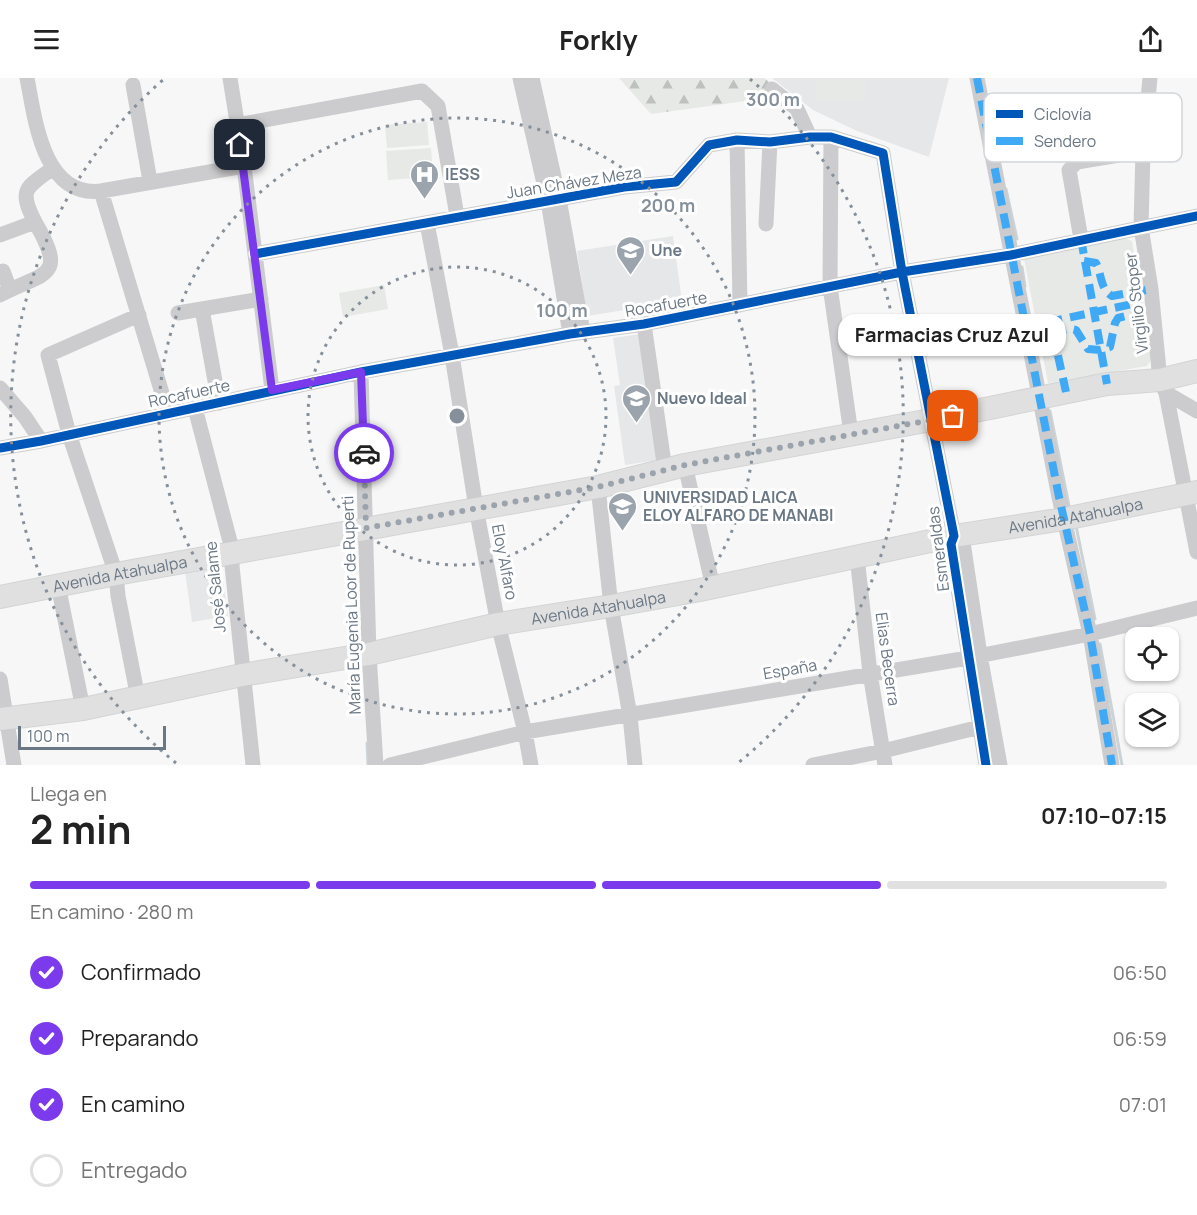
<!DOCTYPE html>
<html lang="es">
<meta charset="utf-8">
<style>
:root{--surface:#fff;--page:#f2f2f2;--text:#222;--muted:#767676;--line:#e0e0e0;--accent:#7c3aed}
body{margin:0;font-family:Manrope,sans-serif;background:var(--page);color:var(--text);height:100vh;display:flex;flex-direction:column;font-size:22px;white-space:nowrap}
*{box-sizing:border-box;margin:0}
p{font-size:20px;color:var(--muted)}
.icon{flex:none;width:33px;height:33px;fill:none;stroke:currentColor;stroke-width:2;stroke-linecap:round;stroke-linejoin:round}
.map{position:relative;height:687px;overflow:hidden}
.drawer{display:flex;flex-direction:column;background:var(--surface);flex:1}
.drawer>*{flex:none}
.fabs{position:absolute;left:1125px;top:549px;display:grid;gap:12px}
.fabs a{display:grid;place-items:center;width:54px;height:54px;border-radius:12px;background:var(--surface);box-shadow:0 2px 4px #0004;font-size:30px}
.scale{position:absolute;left:18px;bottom:15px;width:148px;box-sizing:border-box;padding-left:6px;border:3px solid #6a7784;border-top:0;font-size:16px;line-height:21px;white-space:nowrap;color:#6a7784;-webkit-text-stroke:4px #fff;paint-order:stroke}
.pin{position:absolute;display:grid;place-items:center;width:51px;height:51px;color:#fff;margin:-26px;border-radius:12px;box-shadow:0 3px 9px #0006}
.courier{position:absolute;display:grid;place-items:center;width:60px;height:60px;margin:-30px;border:4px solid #7c3aed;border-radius:50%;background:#fff;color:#222;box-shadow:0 2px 8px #0007}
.bubble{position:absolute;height:42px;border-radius:18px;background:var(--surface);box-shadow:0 2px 4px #0004;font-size:20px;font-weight:700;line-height:42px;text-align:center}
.head em{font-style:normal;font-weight:700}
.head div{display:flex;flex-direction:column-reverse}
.head{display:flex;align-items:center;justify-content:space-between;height:102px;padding:0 30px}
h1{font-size:39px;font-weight:700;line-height:45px}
.bar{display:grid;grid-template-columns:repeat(4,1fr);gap:9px 6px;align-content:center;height:72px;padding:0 30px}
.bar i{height:8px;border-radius:4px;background:var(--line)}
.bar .current{background:var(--accent)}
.bar p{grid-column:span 4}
ol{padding:0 30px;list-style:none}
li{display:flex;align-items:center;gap:18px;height:66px}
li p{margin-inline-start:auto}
li .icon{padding:6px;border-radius:50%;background:var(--accent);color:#fff;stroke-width:4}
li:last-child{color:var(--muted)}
li i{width:33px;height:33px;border:3px solid var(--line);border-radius:50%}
header{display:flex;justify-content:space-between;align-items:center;height:78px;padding:0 30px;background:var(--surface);font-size:27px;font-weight:700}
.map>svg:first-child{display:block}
.built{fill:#e6e7e8}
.forest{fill:url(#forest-firs)}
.green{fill:#e6e9e5}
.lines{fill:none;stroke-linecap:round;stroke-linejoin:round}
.stream{stroke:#ccd3d6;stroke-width:3}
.highway-casing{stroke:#d3d4d4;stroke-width:24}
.minor{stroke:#ccccce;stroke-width:15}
.highway{stroke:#e0e0e1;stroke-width:22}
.quiet{stroke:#3fa9f5;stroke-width:8;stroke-dasharray:15 8;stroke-linecap:butt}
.cycleway-casing{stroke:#fff;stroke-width:13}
.cycleway{stroke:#0057b8;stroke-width:9}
.done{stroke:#9ba4ac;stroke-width:6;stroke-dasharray:0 10.8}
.route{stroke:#7c3aed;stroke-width:8}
.ring{fill:none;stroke:#85909a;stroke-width:3;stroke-dasharray:3 6}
.labels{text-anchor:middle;stroke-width:6;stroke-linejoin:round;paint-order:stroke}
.poi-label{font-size:16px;font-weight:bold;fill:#6a7784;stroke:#fff;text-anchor:start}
.street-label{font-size:16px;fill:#6a7784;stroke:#fff}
.key{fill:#fff;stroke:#d2d6da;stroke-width:1.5}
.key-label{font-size:16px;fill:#6a7784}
.centre{fill:#85909a;stroke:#fff;stroke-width:3}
.ring-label{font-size:18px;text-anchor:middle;font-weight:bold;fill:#85909a;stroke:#fff;stroke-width:6;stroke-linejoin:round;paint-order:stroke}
</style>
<header><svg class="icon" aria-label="menu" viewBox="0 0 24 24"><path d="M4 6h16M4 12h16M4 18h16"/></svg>Forkly<svg class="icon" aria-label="share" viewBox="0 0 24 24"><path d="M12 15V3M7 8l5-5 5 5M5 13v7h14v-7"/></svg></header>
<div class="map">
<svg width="1197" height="687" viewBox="0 0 1197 687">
<defs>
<pattern id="forest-firs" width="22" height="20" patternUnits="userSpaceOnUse" patternTransform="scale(1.5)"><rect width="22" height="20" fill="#e6e9e5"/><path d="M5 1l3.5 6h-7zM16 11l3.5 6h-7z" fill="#bec2bf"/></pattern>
</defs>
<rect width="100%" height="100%" fill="#f7f7f7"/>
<path class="built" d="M772,0H949L929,79L857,53L813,32Z
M673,158L682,223L587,238L577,173Z
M641,256L658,382L625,387L614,308L620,307L613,260Z
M221,488L228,538L192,544L185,493Z"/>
<path class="forest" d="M619,0H764L789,17L651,36Z"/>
<path class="green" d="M817,0H866V22L817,23Z
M427,44L429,67L387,70L385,47Z
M431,70L433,99L388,102L386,73Z
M1125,160L1132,163L1151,282L1147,288L1048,305L1024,181Z
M384,207L388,231L343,239L339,215Z"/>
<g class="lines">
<path class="stream" d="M1006,111L1017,161
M1022,189L1025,208
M1050,333L1069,428
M1076,448L1095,541
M1100,566L1122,687
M367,665L368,686"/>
<defs>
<g id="highway">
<path id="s1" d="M0,519L116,496L598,409L685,387L931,342L1107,306L1160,302L1197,293"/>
<path id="s2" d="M0,641L83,631L242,597L369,576L498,546L611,528L700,512L954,458L1064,441L1197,414"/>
</g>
</defs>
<use href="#highway" class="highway-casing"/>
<path class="minor" d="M27,0C35,41 43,120 101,113L244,88
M230,0L244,88L272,312
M520,0L548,123L570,256
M532,0L559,121L583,254
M977,0L1059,419L1090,556L1112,687
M1150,0L1143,73L1141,149L1151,211L1160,302L1166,315L1197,333
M133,7L150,103
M772,11L797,31L810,59
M237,47L422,13L438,28L457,138
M831,59L830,208L851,356
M737,62L740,227
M101,113L168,335
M427,145L452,277L476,430L498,546L525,654L531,687
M766,146L770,64
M0,157L35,144C18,111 26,110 53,90
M1081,161L1069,92L1077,84L1143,73
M255,176L624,109L676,104L709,67L737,62L770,64L810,59H831L883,75L902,194L954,458L951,466L986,687
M3,193L10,212
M0,217C45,193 68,201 35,144
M202,231L219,325
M178,235L261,221
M644,246L665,392
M361,294L369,576L376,687
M0,310L25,339L41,363
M1166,315L1197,474
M195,330L233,475L232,488L253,687
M0,370L41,363L361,294L570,256L644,246L902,194L1011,177L1197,138
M685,387L713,509
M598,409L611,528L630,638L635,687
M954,458L963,464L980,577L1000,687
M857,479L870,595L885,687
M58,507L83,631
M0,601L14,687
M138,620L118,518L116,496L69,356L48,277L139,237
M390,687L525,654L968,580L1090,556L1197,530
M813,687L883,673L988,647"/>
<use href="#highway" class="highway"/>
<path class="quiet" d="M977,0L1059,419L1090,556L1112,687
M1081,161L1107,306
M1084,183L1096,185C1102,197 1100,211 1112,218L1151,211
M1025,249L1142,224
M1053,255L1066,314
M1054,260C1061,252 1066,249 1076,252L1088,271L1100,272L1110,269L1115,245L1118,240L1143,234"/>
<defs>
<path id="cycleway" d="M255,176L624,109L676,104L709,67L737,62L770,64L810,59H831L883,75L902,194L954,458L951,466L986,687
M0,370L41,363L361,294L570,256L644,246L902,194L1011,177L1197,138"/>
</defs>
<use href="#cycleway" class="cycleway-casing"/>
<use href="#cycleway" class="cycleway"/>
</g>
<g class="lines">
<path class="done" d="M364,375L366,450L598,409L685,387L953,338"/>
<path class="route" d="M240,67L272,312L361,294L364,375"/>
</g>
<g class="ring">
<circle cx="457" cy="338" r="149"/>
<circle cx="457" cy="338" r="298"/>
<path d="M176 685A447 447 0 0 1 164 1M750 1A447 447 0 0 1 738 685"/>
</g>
<defs>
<symbol id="hospital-pin" viewBox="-11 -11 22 30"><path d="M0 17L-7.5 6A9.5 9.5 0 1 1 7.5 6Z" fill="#9ba4ac" stroke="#fff"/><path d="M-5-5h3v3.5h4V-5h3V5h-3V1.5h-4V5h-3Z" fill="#fff"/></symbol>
<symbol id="school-pin" viewBox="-11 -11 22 30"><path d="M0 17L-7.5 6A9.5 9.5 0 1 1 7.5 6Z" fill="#9ba4ac" stroke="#fff"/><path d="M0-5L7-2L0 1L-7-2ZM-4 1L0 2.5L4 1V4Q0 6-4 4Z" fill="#fff"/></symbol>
<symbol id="university-pin" viewBox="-11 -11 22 30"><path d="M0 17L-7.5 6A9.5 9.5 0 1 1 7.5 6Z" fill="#9ba4ac" stroke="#fff"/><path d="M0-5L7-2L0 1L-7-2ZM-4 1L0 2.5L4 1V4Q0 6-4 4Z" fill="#fff"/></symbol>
</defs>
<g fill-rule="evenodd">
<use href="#hospital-pin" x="408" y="80" width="33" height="45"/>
<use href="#school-pin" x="614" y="156" width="33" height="45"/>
<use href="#school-pin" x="620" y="304" width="33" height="45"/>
<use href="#university-pin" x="606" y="412" width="33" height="45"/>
</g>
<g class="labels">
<g class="poi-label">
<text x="445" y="102">IESS</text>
<text x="651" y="178">Une</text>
<text x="657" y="326">Nuevo Ideal</text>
<text x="643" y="425">UNIVERSIDAD LAICA<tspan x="643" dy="18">ELOY ALFARO DE MANABI</tspan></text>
</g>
<g class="street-label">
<text transform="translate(574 104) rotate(-9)" y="6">Juan Chávez Meza</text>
<text transform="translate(1136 225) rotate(-97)" y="6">Virgilio Stoper</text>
<text transform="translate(666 226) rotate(-10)" y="6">Rocafuerte</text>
<text transform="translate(189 315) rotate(-12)" y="6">Rocafuerte</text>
<text dy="6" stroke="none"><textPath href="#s2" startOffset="1095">Avenida Atahualpa</textPath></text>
<text transform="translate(938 471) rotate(-97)" y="6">Esmeraldas</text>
<text transform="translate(505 484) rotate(79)" y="6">Eloy Alfaro</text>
<text dy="6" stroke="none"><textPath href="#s1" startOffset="122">Avenida Atahualpa</textPath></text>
<text transform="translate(215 509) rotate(-96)" y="6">José Salame</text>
<text transform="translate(351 527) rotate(-92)" y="6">María Eugenia Loor de Ruperti</text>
<text dy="6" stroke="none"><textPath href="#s2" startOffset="609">Avenida Atahualpa</textPath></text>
<text transform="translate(888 581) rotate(82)" y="6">Elias Becerra</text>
<text transform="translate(790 591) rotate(-10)" y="6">España</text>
</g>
</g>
<rect x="984" y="15" width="198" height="69" rx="9" class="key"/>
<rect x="996" y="32" width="27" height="8" fill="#0057b8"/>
<rect x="996" y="59" width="27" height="8" fill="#3fa9f5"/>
<g class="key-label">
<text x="1034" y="42">Ciclovía</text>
<text x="1034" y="69">Sendero</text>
</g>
<circle cx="457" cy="338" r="9" class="centre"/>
<g class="ring-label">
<text x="773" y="28">300 m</text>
<text x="668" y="134">200 m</text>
<text x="562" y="239">100 m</text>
</g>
</svg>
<div class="fabs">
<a><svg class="icon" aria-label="locate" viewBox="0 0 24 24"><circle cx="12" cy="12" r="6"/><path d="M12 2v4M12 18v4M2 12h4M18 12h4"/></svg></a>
<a><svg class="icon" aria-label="layers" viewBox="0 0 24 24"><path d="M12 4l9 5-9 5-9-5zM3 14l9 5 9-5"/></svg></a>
</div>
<div class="scale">100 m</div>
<div class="pin" style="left:953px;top:338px;background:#ea580c"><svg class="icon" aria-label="bag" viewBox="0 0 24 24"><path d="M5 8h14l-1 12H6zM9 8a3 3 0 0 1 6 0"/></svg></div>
<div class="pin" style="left:240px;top:67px;background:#1f2937"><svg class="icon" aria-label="home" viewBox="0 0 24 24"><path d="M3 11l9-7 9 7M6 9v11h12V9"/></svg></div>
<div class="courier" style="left:364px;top:375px"><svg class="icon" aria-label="car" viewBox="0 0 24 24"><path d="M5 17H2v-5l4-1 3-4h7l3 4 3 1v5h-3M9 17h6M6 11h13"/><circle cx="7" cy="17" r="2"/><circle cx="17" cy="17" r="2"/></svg></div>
<div class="bubble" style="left:838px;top:236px;width:228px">Farmacias Cruz Azul</div>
</div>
<section class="drawer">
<div class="head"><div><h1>2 min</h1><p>Llega en</p></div><em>07:10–07:15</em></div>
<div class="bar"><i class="current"></i><i class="current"></i><i class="current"></i><i></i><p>En camino · 280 m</p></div>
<ol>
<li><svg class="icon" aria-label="check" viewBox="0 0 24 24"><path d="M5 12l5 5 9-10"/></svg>Confirmado<p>06:50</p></li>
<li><svg class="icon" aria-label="check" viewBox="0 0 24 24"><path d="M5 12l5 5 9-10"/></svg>Preparando<p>06:59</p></li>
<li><svg class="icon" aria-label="check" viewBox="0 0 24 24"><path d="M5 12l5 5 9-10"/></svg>En camino<p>07:01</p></li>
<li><i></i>Entregado</li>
</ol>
</section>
